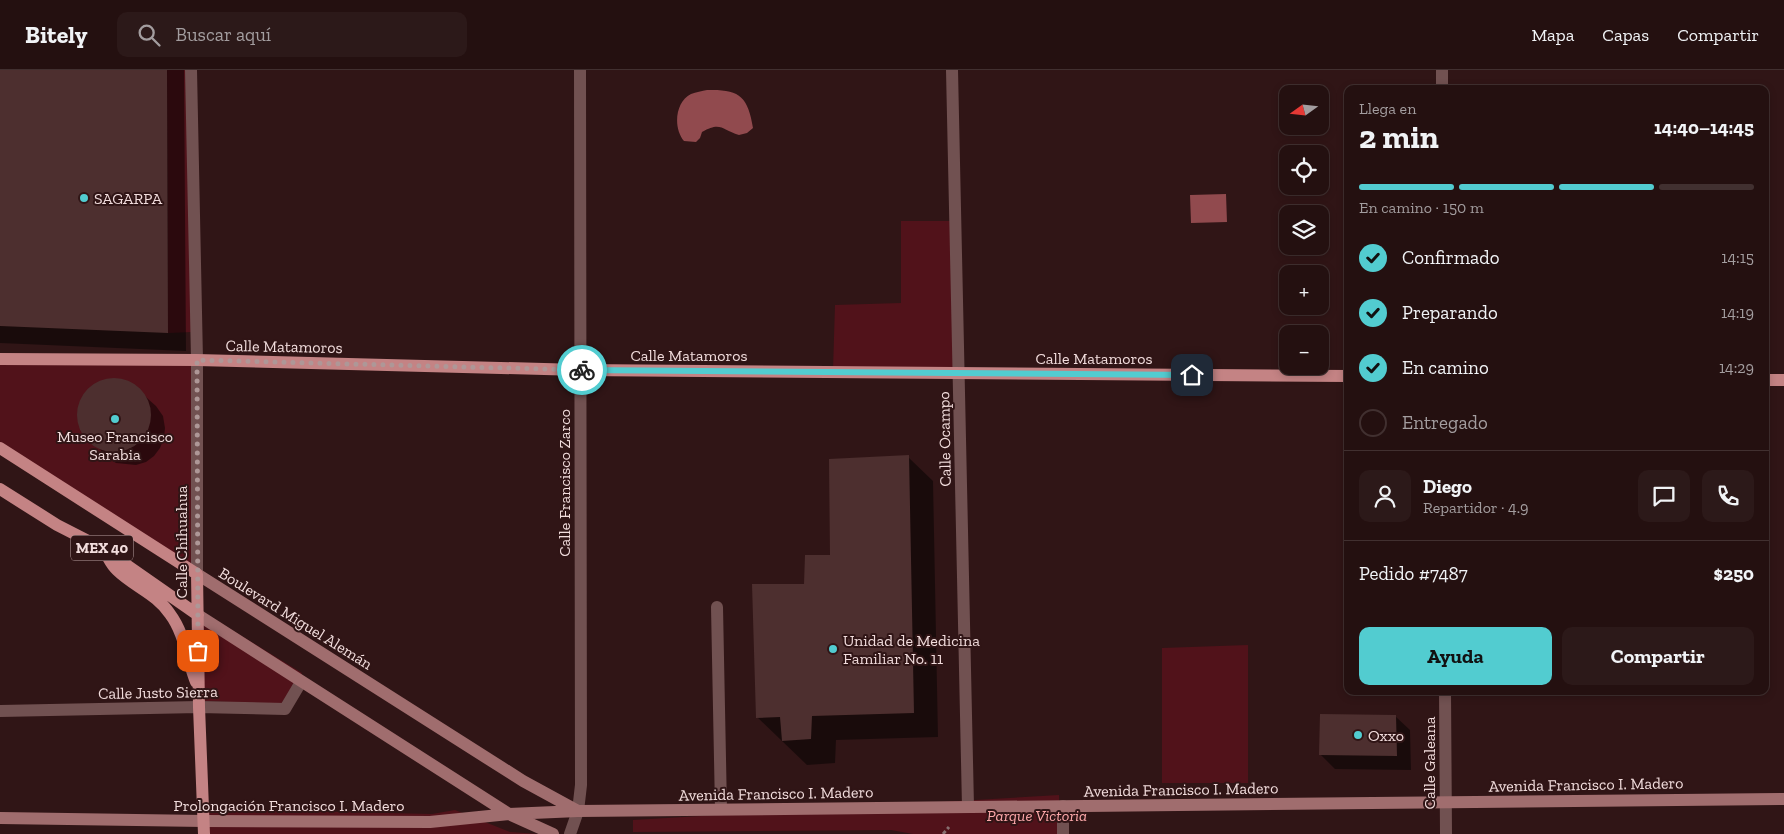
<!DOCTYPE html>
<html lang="es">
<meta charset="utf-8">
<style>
:root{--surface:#241010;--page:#2c1919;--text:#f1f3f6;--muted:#a39d9f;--line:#413030;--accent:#52ccd0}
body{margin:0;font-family:"Zilla Slab",serif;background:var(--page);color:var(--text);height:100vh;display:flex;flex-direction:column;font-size:19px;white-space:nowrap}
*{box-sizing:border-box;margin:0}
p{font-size:16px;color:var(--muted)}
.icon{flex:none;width:28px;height:28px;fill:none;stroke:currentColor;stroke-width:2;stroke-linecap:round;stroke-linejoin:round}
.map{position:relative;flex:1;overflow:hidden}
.details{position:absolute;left:1344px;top:15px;width:425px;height:610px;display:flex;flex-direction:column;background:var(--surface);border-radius:10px;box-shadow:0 2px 8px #0003,0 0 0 1px var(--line)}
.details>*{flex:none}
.needle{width:32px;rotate:255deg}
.buttons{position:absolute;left:1279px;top:15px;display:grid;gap:10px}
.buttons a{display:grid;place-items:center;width:50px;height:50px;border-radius:10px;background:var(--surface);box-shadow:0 2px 8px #0003,0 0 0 1px var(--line);font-size:25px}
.pin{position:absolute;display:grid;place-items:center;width:42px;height:42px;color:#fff;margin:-21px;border-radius:10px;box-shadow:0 2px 8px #0006}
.courier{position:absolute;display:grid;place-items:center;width:50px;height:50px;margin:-25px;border:4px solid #52ccd0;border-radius:50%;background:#fff;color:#222;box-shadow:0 1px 6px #0007}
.head em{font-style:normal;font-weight:700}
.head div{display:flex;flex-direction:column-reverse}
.head{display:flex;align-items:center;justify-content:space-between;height:85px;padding:0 15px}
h1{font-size:32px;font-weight:700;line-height:38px}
.bar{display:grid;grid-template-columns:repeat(4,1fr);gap:8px 5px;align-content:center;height:60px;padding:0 15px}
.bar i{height:6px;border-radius:4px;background:var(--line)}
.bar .current{background:var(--accent)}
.bar p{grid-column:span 4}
.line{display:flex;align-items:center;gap:12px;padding:0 15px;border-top:1px solid var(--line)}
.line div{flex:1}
.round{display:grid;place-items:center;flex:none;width:52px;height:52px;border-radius:10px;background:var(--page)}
ol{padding:0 15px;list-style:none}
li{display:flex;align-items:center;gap:15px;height:55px}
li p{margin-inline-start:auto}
li .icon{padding:5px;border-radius:50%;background:var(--accent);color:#111;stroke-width:4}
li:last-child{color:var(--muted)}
li i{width:28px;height:28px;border:2px solid var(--line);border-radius:50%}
.primary-button{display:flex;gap:10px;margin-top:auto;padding:10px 15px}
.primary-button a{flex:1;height:58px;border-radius:10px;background:var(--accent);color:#111;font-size:20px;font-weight:700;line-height:58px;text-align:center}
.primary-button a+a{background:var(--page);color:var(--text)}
header{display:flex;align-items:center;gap:30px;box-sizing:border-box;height:70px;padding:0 25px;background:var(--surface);border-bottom:1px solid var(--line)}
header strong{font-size:24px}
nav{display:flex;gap:28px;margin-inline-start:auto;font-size:18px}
.search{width:350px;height:45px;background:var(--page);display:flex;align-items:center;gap:12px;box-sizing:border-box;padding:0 18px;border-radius:10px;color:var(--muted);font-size:19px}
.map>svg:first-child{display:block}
.green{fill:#51121a}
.water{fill:#914a4e}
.shadow{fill:#0007}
.building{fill:#4d2f2f}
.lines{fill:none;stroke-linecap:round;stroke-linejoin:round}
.path{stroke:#886f70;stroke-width:3;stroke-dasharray:4 2.5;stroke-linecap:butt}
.service{stroke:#715151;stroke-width:12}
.minor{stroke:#715151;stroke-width:12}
.secondary{stroke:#a06d6e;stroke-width:12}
.primary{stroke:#c48384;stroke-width:12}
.done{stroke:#ae9797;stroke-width:5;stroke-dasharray:0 9}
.route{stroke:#52ccd0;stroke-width:6}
.poi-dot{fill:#52ccd0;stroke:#301516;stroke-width:2}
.labels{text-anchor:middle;stroke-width:4;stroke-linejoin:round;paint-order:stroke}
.shield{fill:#301516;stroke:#b8a1a1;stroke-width:1}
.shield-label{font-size:15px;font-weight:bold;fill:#f2dddd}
.poi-label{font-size:16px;fill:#f2dddd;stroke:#301516;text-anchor:start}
.street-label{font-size:16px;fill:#f2dddd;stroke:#301516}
.park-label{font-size:16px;font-style:italic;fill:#fea9ab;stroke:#301516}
</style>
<header>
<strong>Bitely</strong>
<div class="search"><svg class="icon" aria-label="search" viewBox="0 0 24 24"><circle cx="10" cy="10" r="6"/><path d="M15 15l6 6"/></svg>Buscar aquí</div>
<nav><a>Mapa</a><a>Capas</a><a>Compartir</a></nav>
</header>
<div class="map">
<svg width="1784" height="764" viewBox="0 0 1784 764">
<rect width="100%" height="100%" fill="#301516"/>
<path class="green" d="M167,0H189L192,262L168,263Z
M901,151H953L956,301L833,300L835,235L901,233Z
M0,290L193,295L195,499L0,375Z
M204,543L302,603L281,634L204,631Z
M1248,575V713H1162V578Z
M1059,725L1060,764H913L891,760L633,762V750Z
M206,739L432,744L455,740L510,762L539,764H206Z"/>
<path class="water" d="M707,20C739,19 748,26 753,58L747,63L739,65C722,60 721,51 702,62L700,68L696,72L684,71C673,58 675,32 691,24C696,22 702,21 707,20Z
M1226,124L1227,152L1191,153L1190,125Z"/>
<path class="shadow" d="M0,0H184L186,281L0,273Z
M120,309L131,314L156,336L163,346L165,358L164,368L160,378L154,386L146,392L136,395L116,393L108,388L86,365L81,356L79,344L81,332L87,322L96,314L108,310Z
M908,387L933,411L938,667L836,670L835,693L807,695L757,647L806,516L832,486Z
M1395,646L1410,660L1411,700L1335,699L1320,684Z"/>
<path class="building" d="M0,0H167L168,263L0,256Z
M77 345a37 37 0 1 1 74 0a37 37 0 1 1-74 0Z
M909,385L914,643L812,646L811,669L782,671L780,647L756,648L752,514H804L805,485H830L829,389Z
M1320,644L1396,645L1397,686L1319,685Z"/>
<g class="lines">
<path class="path" d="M943,764L949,757"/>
<path class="service" d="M0,641L199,637L285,639L301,612"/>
<path class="minor" d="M191,0L197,290V504
M952,0L968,737
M1442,0V19
M717,537L721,739
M1445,621L1446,764
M1063,736V764
M570,764L578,741L581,715L580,0"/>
<path class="secondary" d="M197,504L523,711L578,741
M198,545L509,744L553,764
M0,748L204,751L430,752L509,744L578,741L1784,729"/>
<path class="primary" d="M0,289L197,290L580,300L1348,306
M1765,310H1784
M0,378L197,504L199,637L204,764
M0,419L57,455L102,478L198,545
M106,484C109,489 112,496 117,500C133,516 157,524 170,544C185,564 187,590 196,612"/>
</g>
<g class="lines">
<path class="done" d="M198,581L197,290L582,300"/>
<path class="route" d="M582,300L1192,305"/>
</g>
<g class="poi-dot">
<circle cx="84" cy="128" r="5"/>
<circle cx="115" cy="349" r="5"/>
<circle cx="833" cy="579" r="5"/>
<circle cx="1358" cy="665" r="5"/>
</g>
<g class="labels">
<rect class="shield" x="71" y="465.5" width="62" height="25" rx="4"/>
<g class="shield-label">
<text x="102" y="483">MEX 40</text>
</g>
<g class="poi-label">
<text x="94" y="134">SAGARPA</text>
<text x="115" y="372" text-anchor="middle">Museo Francisco<tspan x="115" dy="18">Sarabia</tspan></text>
<text x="843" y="576">Unidad de Medicina<tspan x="843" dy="18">Familiar No. 11</tspan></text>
<text x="1368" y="671">Oxxo</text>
</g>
<g class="street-label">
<text transform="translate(284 276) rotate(1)" y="6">Calle Matamoros</text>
<text x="689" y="291">Calle Matamoros</text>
<text x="1094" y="294">Calle Matamoros</text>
<text transform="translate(944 369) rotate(-91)" y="6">Calle Ocampo</text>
<text transform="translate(564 413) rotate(-90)" y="6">Calle Francisco Zarco</text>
<text transform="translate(181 472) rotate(-90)" y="6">Calle Chihuahua</text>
<text transform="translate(296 548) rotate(32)" y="6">Boulevard Miguel Alemán</text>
<text transform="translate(158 622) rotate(-1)" y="6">Calle Justo Sierra</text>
<text transform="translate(1429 693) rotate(-90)" y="6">Calle Galeana</text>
<text transform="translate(1586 714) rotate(-1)" y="6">Avenida Francisco I. Madero</text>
<text transform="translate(1181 719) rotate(-1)" y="6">Avenida Francisco I. Madero</text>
<text transform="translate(776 723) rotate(-1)" y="6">Avenida Francisco I. Madero</text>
<text x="289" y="741">Prolongación Francisco I. Madero</text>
</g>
<g class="park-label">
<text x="1037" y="751">Parque Victoria</text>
</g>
</g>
</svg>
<div class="buttons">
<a><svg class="needle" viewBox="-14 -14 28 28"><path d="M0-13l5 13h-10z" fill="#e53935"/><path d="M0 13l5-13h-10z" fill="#a39d9f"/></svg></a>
<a><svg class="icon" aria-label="locate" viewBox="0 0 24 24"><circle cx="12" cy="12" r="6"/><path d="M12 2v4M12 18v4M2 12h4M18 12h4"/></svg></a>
<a><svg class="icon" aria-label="layers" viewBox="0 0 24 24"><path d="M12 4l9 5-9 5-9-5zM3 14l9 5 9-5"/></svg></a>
<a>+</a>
<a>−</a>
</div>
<div class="pin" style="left:198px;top:581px;background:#ea580c"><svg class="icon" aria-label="bag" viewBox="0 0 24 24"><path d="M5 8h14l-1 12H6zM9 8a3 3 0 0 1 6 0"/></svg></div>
<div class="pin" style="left:1192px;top:305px;background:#1f2937"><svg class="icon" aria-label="home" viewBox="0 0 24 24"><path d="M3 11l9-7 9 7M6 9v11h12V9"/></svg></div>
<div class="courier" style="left:582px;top:300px"><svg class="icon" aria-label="bike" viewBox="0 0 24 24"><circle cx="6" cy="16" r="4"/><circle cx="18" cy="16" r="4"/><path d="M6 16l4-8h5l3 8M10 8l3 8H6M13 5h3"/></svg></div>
<section class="details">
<div class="head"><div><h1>2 min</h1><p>Llega en</p></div><em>14:40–14:45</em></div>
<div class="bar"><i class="current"></i><i class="current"></i><i class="current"></i><i></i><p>En camino · 150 m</p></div>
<ol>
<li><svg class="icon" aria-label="check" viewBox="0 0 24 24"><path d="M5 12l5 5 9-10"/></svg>Confirmado<p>14:15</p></li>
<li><svg class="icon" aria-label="check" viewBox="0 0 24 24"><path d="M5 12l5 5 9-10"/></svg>Preparando<p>14:19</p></li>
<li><svg class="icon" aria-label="check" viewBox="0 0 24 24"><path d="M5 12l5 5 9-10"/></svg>En camino<p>14:29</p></li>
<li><i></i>Entregado</li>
</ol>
<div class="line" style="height:90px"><a class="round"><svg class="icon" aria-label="person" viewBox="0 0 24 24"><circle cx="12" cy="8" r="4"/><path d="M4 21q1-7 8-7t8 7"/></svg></a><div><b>Diego</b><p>Repartidor · 4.9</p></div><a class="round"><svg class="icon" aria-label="chat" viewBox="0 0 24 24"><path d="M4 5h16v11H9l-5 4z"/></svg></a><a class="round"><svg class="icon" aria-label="phone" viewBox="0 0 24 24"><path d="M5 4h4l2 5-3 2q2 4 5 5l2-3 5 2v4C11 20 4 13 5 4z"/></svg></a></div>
<div class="line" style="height:65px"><div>Pedido #7487</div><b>$250</b></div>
<div class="primary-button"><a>Ayuda</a><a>Compartir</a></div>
</section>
</div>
